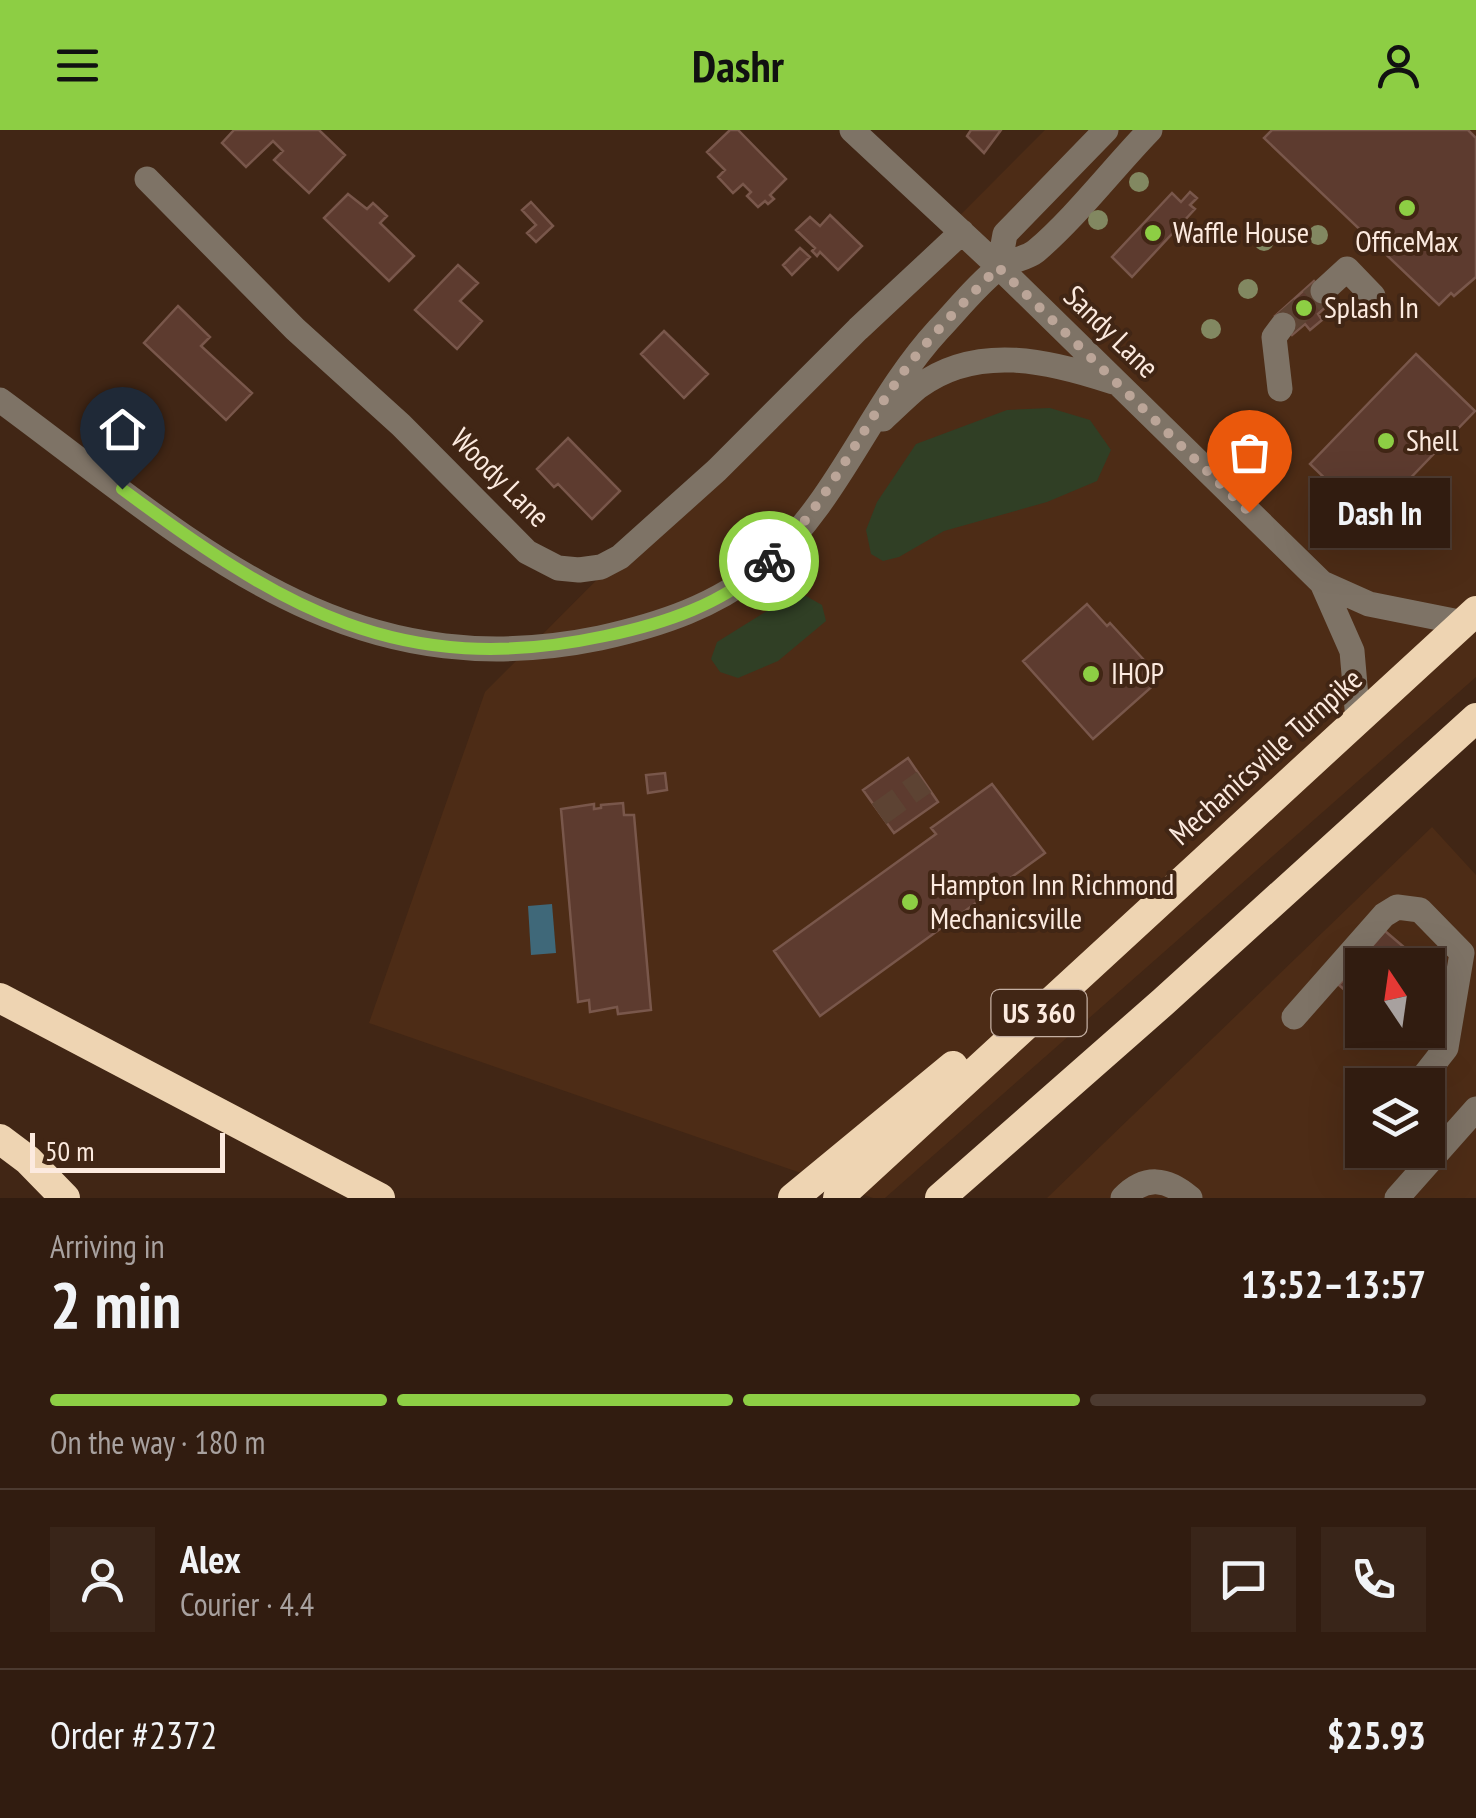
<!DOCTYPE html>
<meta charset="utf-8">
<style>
:root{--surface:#311c10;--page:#392519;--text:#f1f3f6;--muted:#a8a19f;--line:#4c3a30;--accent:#8dce44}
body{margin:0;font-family:"PT Sans Narrow",sans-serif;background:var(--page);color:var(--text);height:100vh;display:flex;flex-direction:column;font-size:38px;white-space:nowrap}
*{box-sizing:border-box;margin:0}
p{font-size:32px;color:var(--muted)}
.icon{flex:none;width:55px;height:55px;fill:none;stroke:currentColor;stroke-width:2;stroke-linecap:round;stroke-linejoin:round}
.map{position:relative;height:1068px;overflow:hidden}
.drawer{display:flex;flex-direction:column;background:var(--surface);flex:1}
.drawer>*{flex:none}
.needle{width:65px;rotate:347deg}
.fabs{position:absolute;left:1345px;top:818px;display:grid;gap:20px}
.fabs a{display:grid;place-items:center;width:100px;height:100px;border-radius:0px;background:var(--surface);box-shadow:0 10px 40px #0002,0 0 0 2px var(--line);font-size:50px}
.scale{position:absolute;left:30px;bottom:25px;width:195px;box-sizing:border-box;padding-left:10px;border:5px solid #fceadf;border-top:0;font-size:28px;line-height:35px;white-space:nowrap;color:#fceadf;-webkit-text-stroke:8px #412615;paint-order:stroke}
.pin{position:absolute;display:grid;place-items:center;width:85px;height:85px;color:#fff;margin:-102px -42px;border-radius:50% 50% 50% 0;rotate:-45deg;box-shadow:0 0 10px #0007}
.pin .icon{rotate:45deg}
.courier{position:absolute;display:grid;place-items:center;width:100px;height:100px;margin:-50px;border:8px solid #8dce44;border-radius:50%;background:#fff;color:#222;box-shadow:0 2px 12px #0007}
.bubble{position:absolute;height:70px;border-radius:0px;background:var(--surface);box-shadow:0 10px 40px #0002,0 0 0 2px var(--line);font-size:32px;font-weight:700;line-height:70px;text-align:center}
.summary em{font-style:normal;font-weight:700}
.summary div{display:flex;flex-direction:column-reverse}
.summary{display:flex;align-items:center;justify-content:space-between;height:170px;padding:0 50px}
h1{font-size:65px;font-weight:700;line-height:75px}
.bar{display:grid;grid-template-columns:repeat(4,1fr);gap:15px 10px;align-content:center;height:120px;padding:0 50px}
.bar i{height:12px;border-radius:8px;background:var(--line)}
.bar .current{background:var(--accent)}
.bar p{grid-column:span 4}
.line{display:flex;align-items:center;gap:25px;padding:0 50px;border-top:2px solid var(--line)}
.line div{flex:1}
.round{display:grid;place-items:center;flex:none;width:105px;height:105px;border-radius:0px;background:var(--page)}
header{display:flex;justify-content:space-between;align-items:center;height:130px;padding:0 50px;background:var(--accent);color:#111;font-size:45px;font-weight:700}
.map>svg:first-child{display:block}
.built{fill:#4d2c16;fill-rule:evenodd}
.green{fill:#303f25}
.water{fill:#3f6879}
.building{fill:#5d3b2f;stroke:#79574b;stroke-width:2.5}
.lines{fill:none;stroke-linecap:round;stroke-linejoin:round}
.minor-tunnel{stroke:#5d4333;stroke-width:25;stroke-dasharray:25 12;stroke-linecap:butt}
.minor{stroke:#7e7366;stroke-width:25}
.highway{stroke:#eed4b2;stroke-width:30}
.tree{fill:#828861}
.done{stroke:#bba598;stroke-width:10;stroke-dasharray:0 18}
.route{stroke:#8dce44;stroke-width:12}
.poi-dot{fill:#8dce44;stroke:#412615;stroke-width:4}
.labels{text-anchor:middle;stroke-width:8;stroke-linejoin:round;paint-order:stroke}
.shield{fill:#412615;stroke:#c4afa2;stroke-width:2.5}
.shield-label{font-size:28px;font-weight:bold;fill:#fceadf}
.poi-label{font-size:30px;fill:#fceadf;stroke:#412615;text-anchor:start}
.street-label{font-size:30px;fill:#fceadf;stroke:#412615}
</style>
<header><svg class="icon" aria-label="menu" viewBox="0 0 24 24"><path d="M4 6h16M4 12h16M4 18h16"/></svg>Dashr<svg class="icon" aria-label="person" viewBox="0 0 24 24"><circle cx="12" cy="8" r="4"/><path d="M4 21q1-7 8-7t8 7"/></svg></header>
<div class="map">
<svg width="1476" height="1068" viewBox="0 0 1476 1068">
<rect width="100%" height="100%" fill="#412615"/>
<path class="built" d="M1045,0H1476V547L885,1068H873L369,893L485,562Z
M1432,697L1476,745V1068H1047ZM1362,835H1428V900H1362ZM1362,955H1428V1020H1362Z"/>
<path class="green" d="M1050,278L1090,290L1111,320L1097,351L1047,372L944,401L899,427L883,431L871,424L866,400L877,372L916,314L1007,280Z
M806,466L822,475L826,491L778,531L738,548L720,542L711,529L717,512L789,467Z"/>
<path class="water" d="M552,774L556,823L531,825L528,776Z"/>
<path class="building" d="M234,0H319L345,25L309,63L274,30L283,21L273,11L246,37L222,13Z
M730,0H738L786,49L770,65L774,69L768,74L765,71L758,77L747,66L751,62L743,54L733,63L718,47L725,40L707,22Z
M1001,0L984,23L967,6L971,0Z
M1272,0H1468L1476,8V147L1454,166L1451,163L1439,175L1264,8Z
M1190,62L1197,68L1190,75L1195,79L1132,147L1112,127L1172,63L1181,72Z
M348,64L367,79L373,73L387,86L380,93L414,126L389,151L324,88Z
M531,72L553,96L536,112L527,103L536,95L522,80Z
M830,85L862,116L838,140L820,122L817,126L812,121L815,118L796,100L810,87L820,96Z
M800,118L810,127L792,145L783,135Z
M458,135L478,153L460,171L482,191L457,219L415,180Z
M1314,151L1332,171L1318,184L1322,190L1310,200L1305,194L1292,205L1275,186Z
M178,176L210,207L201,216L252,263L226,290L144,213Z
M664,201L708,244L684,268L641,224Z
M1416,224L1475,281L1369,391L1310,334Z
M568,308L620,361L592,389L558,354L554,357L537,339Z
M1087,474L1107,496L1110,493L1144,530L1139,534L1156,553L1093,609L1023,531Z
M908,628L938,672L894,703L863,660Z
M665,643L667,660L648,663L646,645Z
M992,654L1045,723L820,886L774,821L936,704L931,698Z
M623,673L624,685H634L651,880L618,884L617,877L590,882L589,870L578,872L561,679L594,674V679L601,678V675Z
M1385,801L1419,830L1415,835H1362V875L1339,855Z"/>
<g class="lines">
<path class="minor-tunnel" d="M1283,195L1323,161
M879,684L924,652"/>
<path class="minor" d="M852,0L999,137L1322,453L1352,521L1358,590
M147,49L295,199L401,295L527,422L558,438L579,440L601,437L620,427L717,340L858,199L962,102
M999,137L1005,104L1106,0
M1323,161L1347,139L1373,166
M1280,259L1274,207L1283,195
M0,270C192,411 342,561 600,508C659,495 718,476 764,436C839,371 872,272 938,200C957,180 975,157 996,140C1007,130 1025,130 1036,121C1075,88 1114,37 1150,0
M883,289C895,278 906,267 918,257C977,213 1050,231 1113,252
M1322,453L1369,474L1464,493
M1294,887L1384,785L1397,777L1420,780L1462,823L1446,918L1417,955
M1123,1068C1145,1045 1167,1048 1190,1068
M1397,1068L1476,979"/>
<path class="highway" d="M0,868L380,1068
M0,1009L28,1030L65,1068
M793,1068L953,936
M838,1068L1476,481
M940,1068L1163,872L1476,588"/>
</g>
<g class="tree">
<circle cx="1139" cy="52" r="10"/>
<circle cx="1098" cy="90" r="10"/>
<circle cx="1318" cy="105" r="10"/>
<circle cx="1264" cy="111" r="10"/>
<circle cx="1248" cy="159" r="10"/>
<circle cx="1211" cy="199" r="10"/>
</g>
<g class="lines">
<path class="done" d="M769,431C822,380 853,314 895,254C924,211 963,174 998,137L1249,382"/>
<path class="route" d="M122,359C281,477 399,550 605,506C663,494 725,474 769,431"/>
</g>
<g class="poi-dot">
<circle cx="1407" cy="78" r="10"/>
<circle cx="1153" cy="103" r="10"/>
<circle cx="1304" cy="178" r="10"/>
<circle cx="1386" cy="311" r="10"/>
<circle cx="1091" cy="544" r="10"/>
<circle cx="910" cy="772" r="10"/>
</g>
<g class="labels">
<rect class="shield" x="991.5" y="860" width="95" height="46" rx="8"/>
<g class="shield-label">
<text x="1039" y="893">US 360</text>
</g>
<g class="poi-label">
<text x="1173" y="113">Waffle House</text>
<text x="1407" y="122" text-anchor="middle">OfficeMax</text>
<text x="1324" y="188">Splash In</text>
<text x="1406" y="321">Shell</text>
<text x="1111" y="554">IHOP</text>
<text x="930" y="765">Hampton Inn Richmond<tspan x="930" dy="34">Mechanicsville</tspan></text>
</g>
<g class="street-label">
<text transform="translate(1111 202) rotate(44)" y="10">Sandy Lane</text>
<text transform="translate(500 348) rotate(45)" y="10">Woody Lane</text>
<text transform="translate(1266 627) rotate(-42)" y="10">Mechanicsville Turnpike</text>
</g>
</g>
</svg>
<div class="fabs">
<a><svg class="needle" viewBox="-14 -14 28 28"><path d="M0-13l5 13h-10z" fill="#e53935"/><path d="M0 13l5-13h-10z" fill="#a8a19f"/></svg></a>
<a><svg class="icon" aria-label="layers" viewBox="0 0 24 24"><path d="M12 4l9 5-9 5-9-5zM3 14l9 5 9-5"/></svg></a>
</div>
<div class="scale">50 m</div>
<div class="pin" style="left:1249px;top:382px;background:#ea580c"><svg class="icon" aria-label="bag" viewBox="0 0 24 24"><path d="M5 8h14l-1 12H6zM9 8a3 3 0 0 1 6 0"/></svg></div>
<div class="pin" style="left:122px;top:359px;background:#1f2937"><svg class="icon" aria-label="home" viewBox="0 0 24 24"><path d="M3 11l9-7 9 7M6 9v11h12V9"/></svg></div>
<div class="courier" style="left:769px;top:431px"><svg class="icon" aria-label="bike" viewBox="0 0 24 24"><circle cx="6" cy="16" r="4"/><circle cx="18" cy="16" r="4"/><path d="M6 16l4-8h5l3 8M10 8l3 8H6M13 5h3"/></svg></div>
<div class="bubble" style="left:1310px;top:348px;width:140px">Dash In</div>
</div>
<section class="drawer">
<div class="summary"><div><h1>2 min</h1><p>Arriving in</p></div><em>13:52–13:57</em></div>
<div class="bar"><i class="current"></i><i class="current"></i><i class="current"></i><i></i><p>On the way · 180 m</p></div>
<div class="line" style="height:180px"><a class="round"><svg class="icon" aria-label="person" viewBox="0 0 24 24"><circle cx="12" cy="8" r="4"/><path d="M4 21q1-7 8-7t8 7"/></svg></a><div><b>Alex</b><p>Courier · 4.4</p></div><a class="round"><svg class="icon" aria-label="chat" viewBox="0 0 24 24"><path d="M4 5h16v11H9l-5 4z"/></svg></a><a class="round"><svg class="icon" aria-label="phone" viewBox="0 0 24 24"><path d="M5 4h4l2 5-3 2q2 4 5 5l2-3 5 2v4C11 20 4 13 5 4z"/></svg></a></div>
<div class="line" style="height:130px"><div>Order #2372</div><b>$25.93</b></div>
</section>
